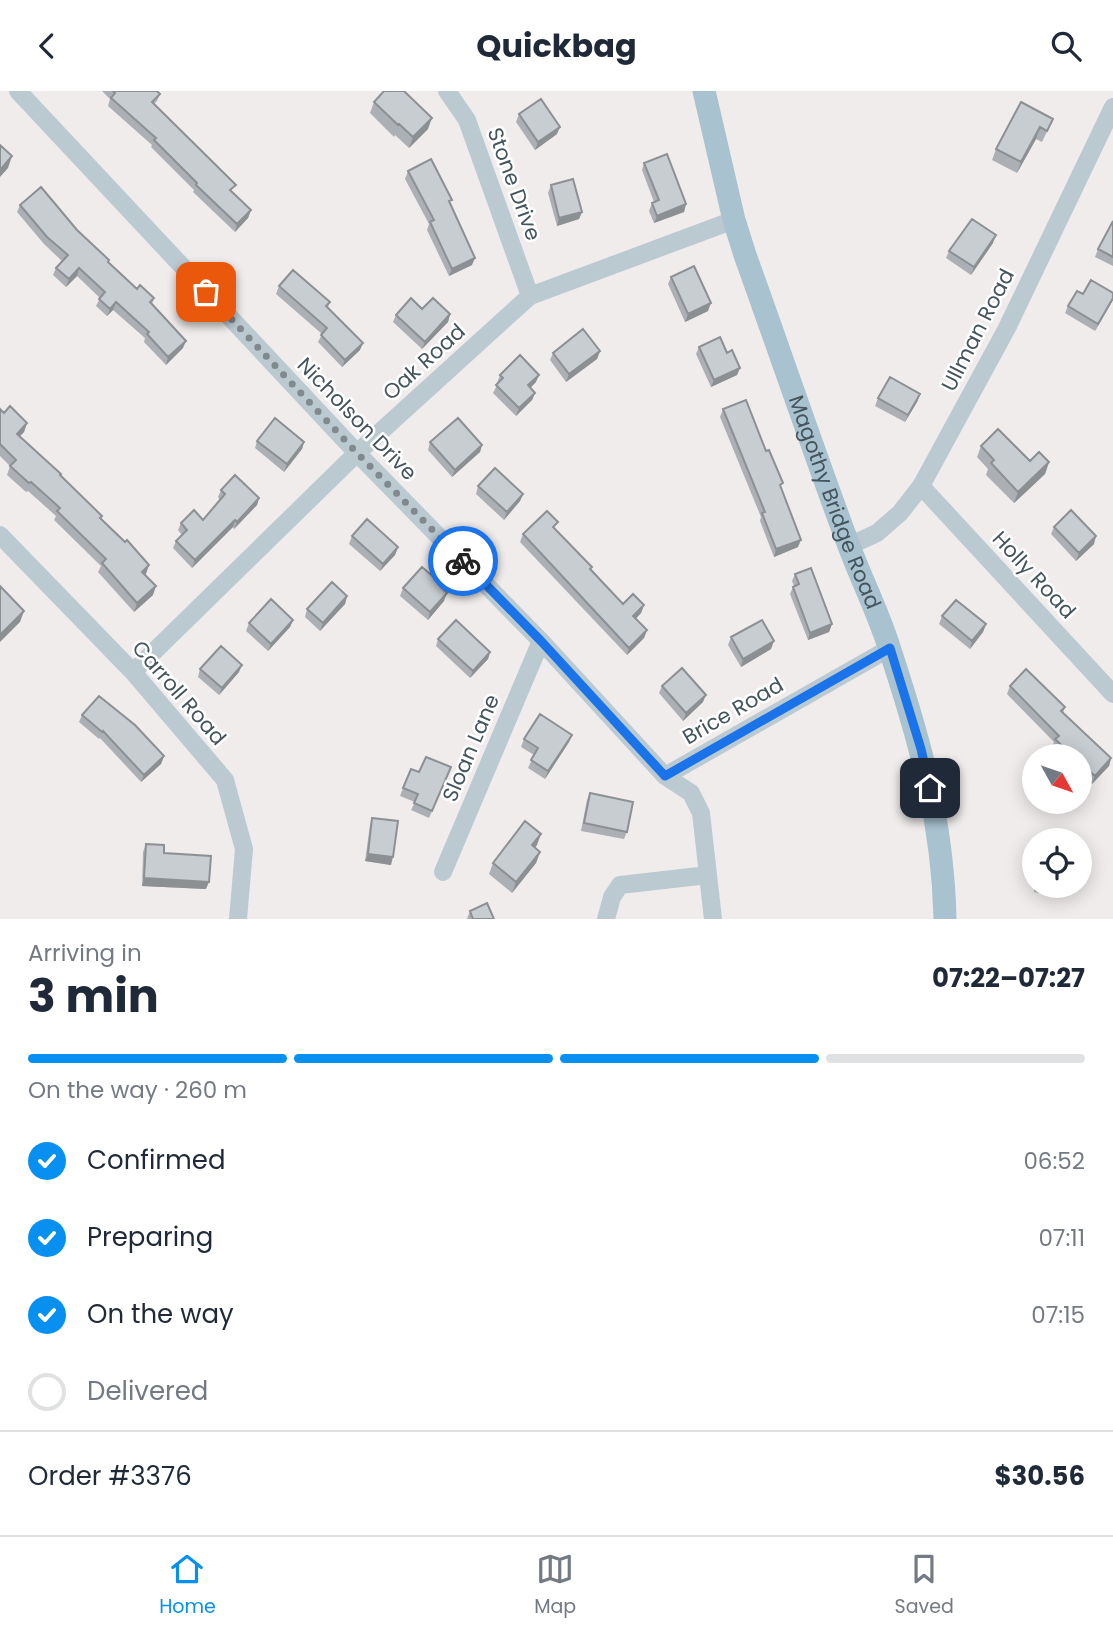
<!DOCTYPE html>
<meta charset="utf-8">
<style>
:root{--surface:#fff;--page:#f6f6f7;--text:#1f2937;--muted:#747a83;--line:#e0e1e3;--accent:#0790ef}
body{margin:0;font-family:Poppins,sans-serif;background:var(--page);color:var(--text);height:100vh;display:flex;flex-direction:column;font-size:26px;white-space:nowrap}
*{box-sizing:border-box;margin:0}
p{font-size:23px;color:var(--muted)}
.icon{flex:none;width:38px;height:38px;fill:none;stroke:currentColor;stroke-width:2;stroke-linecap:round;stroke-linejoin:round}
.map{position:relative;height:828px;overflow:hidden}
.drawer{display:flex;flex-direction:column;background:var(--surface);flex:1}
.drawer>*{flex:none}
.needle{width:46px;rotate:130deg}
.controls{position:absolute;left:1022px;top:653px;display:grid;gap:14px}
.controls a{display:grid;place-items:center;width:70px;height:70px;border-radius:50%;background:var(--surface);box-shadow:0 4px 18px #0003;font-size:35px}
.pin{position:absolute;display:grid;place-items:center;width:60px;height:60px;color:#fff;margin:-30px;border-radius:14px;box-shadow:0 4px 10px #0006}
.courier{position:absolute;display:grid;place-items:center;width:70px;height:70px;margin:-35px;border:5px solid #1a73e8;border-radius:50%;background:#fff;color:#222;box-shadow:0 2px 9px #0007}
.headline em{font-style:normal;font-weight:700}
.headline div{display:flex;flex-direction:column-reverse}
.headline{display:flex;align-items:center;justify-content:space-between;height:119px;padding:0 28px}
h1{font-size:46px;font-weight:700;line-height:52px}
.bar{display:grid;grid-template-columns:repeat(4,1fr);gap:10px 7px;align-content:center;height:84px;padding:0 28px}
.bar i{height:9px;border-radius:5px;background:var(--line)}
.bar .selected{background:var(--accent)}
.bar p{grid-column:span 4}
.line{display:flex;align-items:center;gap:18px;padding:0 28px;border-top:2px solid var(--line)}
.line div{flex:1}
ol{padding:0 28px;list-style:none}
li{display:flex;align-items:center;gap:21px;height:77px}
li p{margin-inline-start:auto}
li .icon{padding:7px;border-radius:50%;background:var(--accent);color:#fff;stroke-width:4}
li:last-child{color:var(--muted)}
li i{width:38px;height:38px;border:4px solid var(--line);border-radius:50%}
header{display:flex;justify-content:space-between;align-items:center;height:91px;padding:0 28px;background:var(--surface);font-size:32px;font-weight:700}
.dock{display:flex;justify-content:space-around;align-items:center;height:98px;border-top:2px solid var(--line);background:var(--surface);font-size:19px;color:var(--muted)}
.dock a{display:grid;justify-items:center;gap:4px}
.dock .selected{color:var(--accent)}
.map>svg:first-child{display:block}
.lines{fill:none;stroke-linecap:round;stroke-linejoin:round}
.minor{stroke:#bbcad1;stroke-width:18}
.major{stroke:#a9c2cf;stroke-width:23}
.wall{fill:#acb0b5}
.shaded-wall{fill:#8c9093}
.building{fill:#c8cdd2;stroke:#8c9093;stroke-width:2}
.done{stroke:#80898e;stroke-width:7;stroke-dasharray:0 12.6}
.route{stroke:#1a73e8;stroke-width:9}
.labels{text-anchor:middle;stroke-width:5;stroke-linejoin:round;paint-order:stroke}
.street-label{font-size:21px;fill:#43545c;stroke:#fff}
</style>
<header><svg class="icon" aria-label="back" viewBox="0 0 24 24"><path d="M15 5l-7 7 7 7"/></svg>Quickbag<svg class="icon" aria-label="search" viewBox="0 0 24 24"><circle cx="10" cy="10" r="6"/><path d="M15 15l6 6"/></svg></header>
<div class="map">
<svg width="1113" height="828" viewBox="0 0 1113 828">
<rect width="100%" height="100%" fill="#f0ecec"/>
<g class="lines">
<path class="minor" d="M18,0L357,362L541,550L665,685
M447,0L467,29L530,205
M921,395L1113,603
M0,444L133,581L225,689L244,758L238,828
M849,455L877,442L900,422L921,395L1007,237L1113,16
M133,581L357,362L530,205L734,129
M443,781L541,550
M606,828L612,806L620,794L708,784
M713,828L701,722L691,702L665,685L890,557"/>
<path class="major" id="s1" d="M704,0L734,129L745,164C780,261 813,359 849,455C862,490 879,523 890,559C920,650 943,731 945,828"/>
</g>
<path class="wall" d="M102,0H157L160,3L157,10L154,13L233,102L251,119L248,127L235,141L193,101L194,99L151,56L152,54L108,15L110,8Z
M374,11L428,38L409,57L395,44L394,46L370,22Z
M519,23L557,43L535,59L516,31Z
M1053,28L1042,51L1036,48L1017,82L992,69L996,58Z
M644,72L686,113L684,121L654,132L649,120L652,112L654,111L642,79Z
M408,80L450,114L472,174L449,185L427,139L429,133L405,88Z
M551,94L582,121L579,128L557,135L548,102Z
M20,114L77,139L109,169L108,172L137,198L154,207L152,213L183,257L166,274L144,251L145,247L113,219L107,225L96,215L100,207L77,185L66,196L53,184L56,177L62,170L44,153L17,121Z
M1113,130V175L1095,166L1098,158Z
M993,152L971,184L946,167L949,160Z
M671,186L708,220L685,231L668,193Z
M279,195L330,211L328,216L360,259L342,276L318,251L322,243L276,203Z
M1113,202L1095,240L1065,222L1068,215L1083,203Z
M422,218L450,223L448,231L422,258L393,231L396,224Z
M699,256L727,262L740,277L737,284L711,296L696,263Z
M600,260L597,268L566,291L550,269L553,262Z
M500,284L536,291L530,297L535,302L532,309L516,325L493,302L498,292H497Z
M920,303L917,311L905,331L875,315L878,307Z
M0,318L4,322L27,332L24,341L20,345L61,383L60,385L101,427L149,474L145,484L153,504L134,521L98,481L101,475L54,429L56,425L28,400L26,401L7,384L10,375L0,365Z
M723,318L766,360L781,397L798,456L774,466L760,430L761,426L720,326Z
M257,350L304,351L302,358L284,381L255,357Z
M430,351L482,354L480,361L452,386L428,359Z
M981,355L1030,370L1049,371L1045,383L1014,412L986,384L988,378L977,366Z
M478,395L523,403L520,410L504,429L476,403Z
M221,399L259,407L257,414L234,438L233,436L192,477L173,457L176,450L182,444L178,439L181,432L203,429L220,409L218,406Z
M1054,436L1094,453L1076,470L1051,443Z
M555,438L623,513L644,514L641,522L636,528L647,539L644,547L627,564L520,451L523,443Z
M352,445L398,456L395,464L380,480L349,453Z
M795,483L832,533L829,541L808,549L790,503L793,496L794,495L792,490Z
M443,494L442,497L444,510L428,529L400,505L403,497Z
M347,505L345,513L320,540L305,526L307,518Z
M942,525L986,533L983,541L970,558L939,533Z
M293,529L290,536L268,560L246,540L249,532Z
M731,546L771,558L741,576L728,554Z
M438,548L490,561L488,568L470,587L436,555Z
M200,578L239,581L219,604L198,586Z
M662,595L703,611L683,630L659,602Z
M1010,595L1065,616L1063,622L1111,667L1109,675L1092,693L1080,681V665H1062L1052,656L1054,651L1007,603Z
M82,624L164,665L161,673L141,691L100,647L99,648L79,631Z
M524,648L569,651L545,688L528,677L534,664L521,656Z
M419,681L448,684L429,727L411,719L415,711L400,705L403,697Z
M590,702L627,741L624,748L581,740L587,709Z
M372,727L391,774L365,770L370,734Z
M146,753L164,762L206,798L142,795L143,761Z
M537,754L535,756L540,761L536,772L512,802L489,783L493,772Z
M1035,794H1064L1060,806L1034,801Z
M470,820L494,828H467Z"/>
<path class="shaded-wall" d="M432,27L428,38L409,57L413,46Z
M560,36L557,43L535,59L538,51Z
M1040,36L1036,48L1017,82L1021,71Z
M12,65L8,77L0,86V79Z
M686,113L684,121L654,132L657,125Z
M251,119L248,127L235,141L237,133Z
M582,121L579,128L557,135L559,127Z
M996,144L993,152L971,184L974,176Z
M475,167L472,174L449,185L452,178Z
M79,177L77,185L66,196L69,188Z
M1113,207V209L1095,240L1098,233Z
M116,211L113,219L107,225L110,218Z
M711,212L708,220L685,231L688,223Z
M450,223L448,231L422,258L425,251Z
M186,250L183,257L166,274L168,266Z
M363,252L360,259L342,276L345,269Z
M600,260L597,268L566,291L569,283Z
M740,277L737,284L711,296L714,289Z
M539,284L536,291L525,302L528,294Z
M535,302L532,309L516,325L519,317Z
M920,303L917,311L905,331L908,324Z
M27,332L24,341L13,352L17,343Z
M304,351L302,358L284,381L287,373Z
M482,354L480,361L452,386L455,379Z
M1049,371L1045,383L1014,412L1018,401Z
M523,403L520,410L504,429L507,421Z
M259,407L257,414L234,438L237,431Z
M235,429L233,436L192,477L195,469Z
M1096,445L1094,453L1076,470L1079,462Z
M801,449L798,456L774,466L776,458Z
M398,456L395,464L380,480L383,473Z
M149,474L146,483L139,489L142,481Z
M156,495L153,504L134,521L137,512Z
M447,502L444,510L428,529L430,521Z
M347,505L345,513L320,540L323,532Z
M644,514L641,522L630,533L633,525Z
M24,520L20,531L0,551V544Z
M293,529L290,536L268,560L271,553Z
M832,533L829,541L808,549L810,542Z
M986,533L983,541L970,558L972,550Z
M647,539L644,547L627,564L629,557Z
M774,550L771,558L741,576L743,568Z
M490,561L488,568L470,587L473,580Z
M242,574L239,581L219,604L222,597Z
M706,604L703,611L683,630L686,622Z
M572,644L569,651L545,688L548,680Z
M164,665L161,673L141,691L144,684Z
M1111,667L1109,675L1092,693L1095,685Z
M541,743L537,754L528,765L532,754Z
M540,761L536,772L512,802L516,791Z
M368,763L393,766L391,774L365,770Z
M144,787L209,791L206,798L142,795Z"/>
<path class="building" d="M113,0H157L160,3L152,11L236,94L230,99L251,119L237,133L196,94L197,92L154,49L156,47L111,7L115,2Z
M384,0H404L432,27L413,46L399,33L398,34L374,11Z
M541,8L560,36L538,51L519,23Z
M1021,11L1053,28L1047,40L1040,36L1021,71L996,58Z
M0,54L12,65L0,79Z
M667,63L686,113L657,125L652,112L659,109L644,72Z
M431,68L452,109L449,110L475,167L452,178L430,131L434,129L408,80Z
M573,88L582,121L559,127L551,94Z
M41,96L77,139L109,169L108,171L137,198L140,194L154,207L150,211L186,250L168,266L147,243L149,241L116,211L110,218L99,208L105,201L79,177L69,188L56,177L68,164L47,146L20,114Z
M972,128L996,144L974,176L949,160Z
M1113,130V166L1098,158Z
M694,175L711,212L688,223L671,186Z
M293,179L330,211L326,215L363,252L345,269L321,244L327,237L279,195Z
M1091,189L1113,202V207L1098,233L1068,215L1077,200L1083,203Z
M411,207L422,218L433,207L450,223L425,251L396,224Z
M583,238L600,260L569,283L553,262Z
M720,246L727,262L732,259L740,277L714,289L699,256Z
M520,264L539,284L528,294L535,302L519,317L496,294L503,287L500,284Z
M890,286L920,303L908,324L878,307Z
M746,309L766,360L769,359L783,392L780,394L801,449L776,458L762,422L765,421L723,318Z
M10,315L27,332L17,343L61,383L60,384L102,425L100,427L125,451L127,449L149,474L142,481L156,495L137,512L102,472L106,468L57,420L60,417L31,391L29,392L10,375L16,369L0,353V318L4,322Z
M275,327L304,351L287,373L257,350Z
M458,327L482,354L455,379L430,351Z
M998,338L1030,370L1039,361L1049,371L1018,401L991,372L994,369L981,355Z
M495,377L523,403L507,421L478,395Z
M235,384L259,407L237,431L235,429L195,469L176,450L187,439L181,432L194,419L203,429L225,403L221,399Z
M1071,419L1096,445L1079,462L1054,436Z
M547,420L558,431L553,436L592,476L590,478L623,513L633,503L644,514L633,525L647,539L629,557L523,443Z
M367,428L398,456L383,473L352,445Z
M422,476L443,494L441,496L447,502L430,521L403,497Z
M811,477L832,533L810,542L793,496L799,493L795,483Z
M332,491L347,505L323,532L307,518Z
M0,495L24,520L0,544Z
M271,508L293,529L271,553L249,532Z
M956,509L986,533L972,550L942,525Z
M456,529L490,561L473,580L438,548Z
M762,529L774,550L743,568L731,546Z
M221,555L242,574L222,597L200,578Z
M682,577L706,604L686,622L662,595Z
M1026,578L1065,616L1061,620L1111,667L1095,685L1080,671V665H1073L1055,648L1059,645L1010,595Z
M99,605L135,634L164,665L144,684L103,640L102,641L82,624Z
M540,623L572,644L548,680L531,669L538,657L524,648Z
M426,666L451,676L432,720L414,712L418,703L403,697L411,678L419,681Z
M590,702L633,711L627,741L584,732Z
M372,727L398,730L393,766L368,763Z
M525,730L541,743L532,754L540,761L516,791L493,772Z
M146,753L164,754V762L211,765L209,791L144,787Z
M1043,794H1064L1063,799Z
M487,812L494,828H473L470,820Z"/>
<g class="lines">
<path class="done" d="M206,201L357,362L463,470"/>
<path class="route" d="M463,470L541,550L665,685L890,557L921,658L930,697"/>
</g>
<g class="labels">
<g class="street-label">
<text transform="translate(514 93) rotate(70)" y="7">Stone Drive</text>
<text transform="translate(978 239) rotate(-63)" y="7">Ullman Road</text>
<text transform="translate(424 271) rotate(-42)" y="7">Oak Road</text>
<text transform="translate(357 328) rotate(46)" y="7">Nicholson Drive</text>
<text dy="7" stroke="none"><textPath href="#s1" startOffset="432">Magothy Bridge Road</textPath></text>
<text transform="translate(1034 484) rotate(47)" y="7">Holly Road</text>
<text transform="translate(179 602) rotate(49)" y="7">Carroll Road</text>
<text transform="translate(733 620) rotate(-30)" y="7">Brice Road</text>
<text transform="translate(471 657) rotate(-67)" y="7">Sloan Lane</text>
</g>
</g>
</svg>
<div class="controls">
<a><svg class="needle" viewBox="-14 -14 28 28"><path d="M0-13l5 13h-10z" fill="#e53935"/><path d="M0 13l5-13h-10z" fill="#747a83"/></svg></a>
<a><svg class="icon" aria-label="locate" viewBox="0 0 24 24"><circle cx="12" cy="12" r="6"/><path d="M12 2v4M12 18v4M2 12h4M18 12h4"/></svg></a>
</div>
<div class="pin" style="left:206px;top:201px;background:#ea580c"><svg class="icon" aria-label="bag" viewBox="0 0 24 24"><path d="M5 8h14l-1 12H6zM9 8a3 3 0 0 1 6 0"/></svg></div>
<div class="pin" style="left:930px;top:697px;background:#1f2937"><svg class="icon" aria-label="home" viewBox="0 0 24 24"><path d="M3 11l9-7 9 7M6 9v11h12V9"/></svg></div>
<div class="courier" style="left:463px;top:470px"><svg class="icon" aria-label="bike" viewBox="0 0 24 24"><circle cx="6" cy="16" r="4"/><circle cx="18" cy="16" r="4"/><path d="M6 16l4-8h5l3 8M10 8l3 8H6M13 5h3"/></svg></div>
</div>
<section class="drawer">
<div class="headline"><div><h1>3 min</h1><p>Arriving in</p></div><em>07:22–07:27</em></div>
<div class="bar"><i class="selected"></i><i class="selected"></i><i class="selected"></i><i></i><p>On the way · 260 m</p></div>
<ol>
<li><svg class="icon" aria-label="check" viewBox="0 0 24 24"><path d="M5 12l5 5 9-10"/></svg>Confirmed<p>06:52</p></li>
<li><svg class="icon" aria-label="check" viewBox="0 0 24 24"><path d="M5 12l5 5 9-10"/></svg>Preparing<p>07:11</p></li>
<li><svg class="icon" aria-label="check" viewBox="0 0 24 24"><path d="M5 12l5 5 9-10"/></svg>On the way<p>07:15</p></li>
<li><i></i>Delivered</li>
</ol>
<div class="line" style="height:91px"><div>Order #3376</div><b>$30.56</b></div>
</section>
<nav class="dock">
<a class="selected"><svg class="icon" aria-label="home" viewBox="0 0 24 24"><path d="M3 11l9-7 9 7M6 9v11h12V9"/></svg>Home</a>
<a><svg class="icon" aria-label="map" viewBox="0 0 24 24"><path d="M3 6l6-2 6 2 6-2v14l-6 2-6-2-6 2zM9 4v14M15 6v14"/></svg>Map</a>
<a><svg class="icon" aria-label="saved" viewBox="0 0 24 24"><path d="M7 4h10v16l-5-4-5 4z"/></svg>Saved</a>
</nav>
